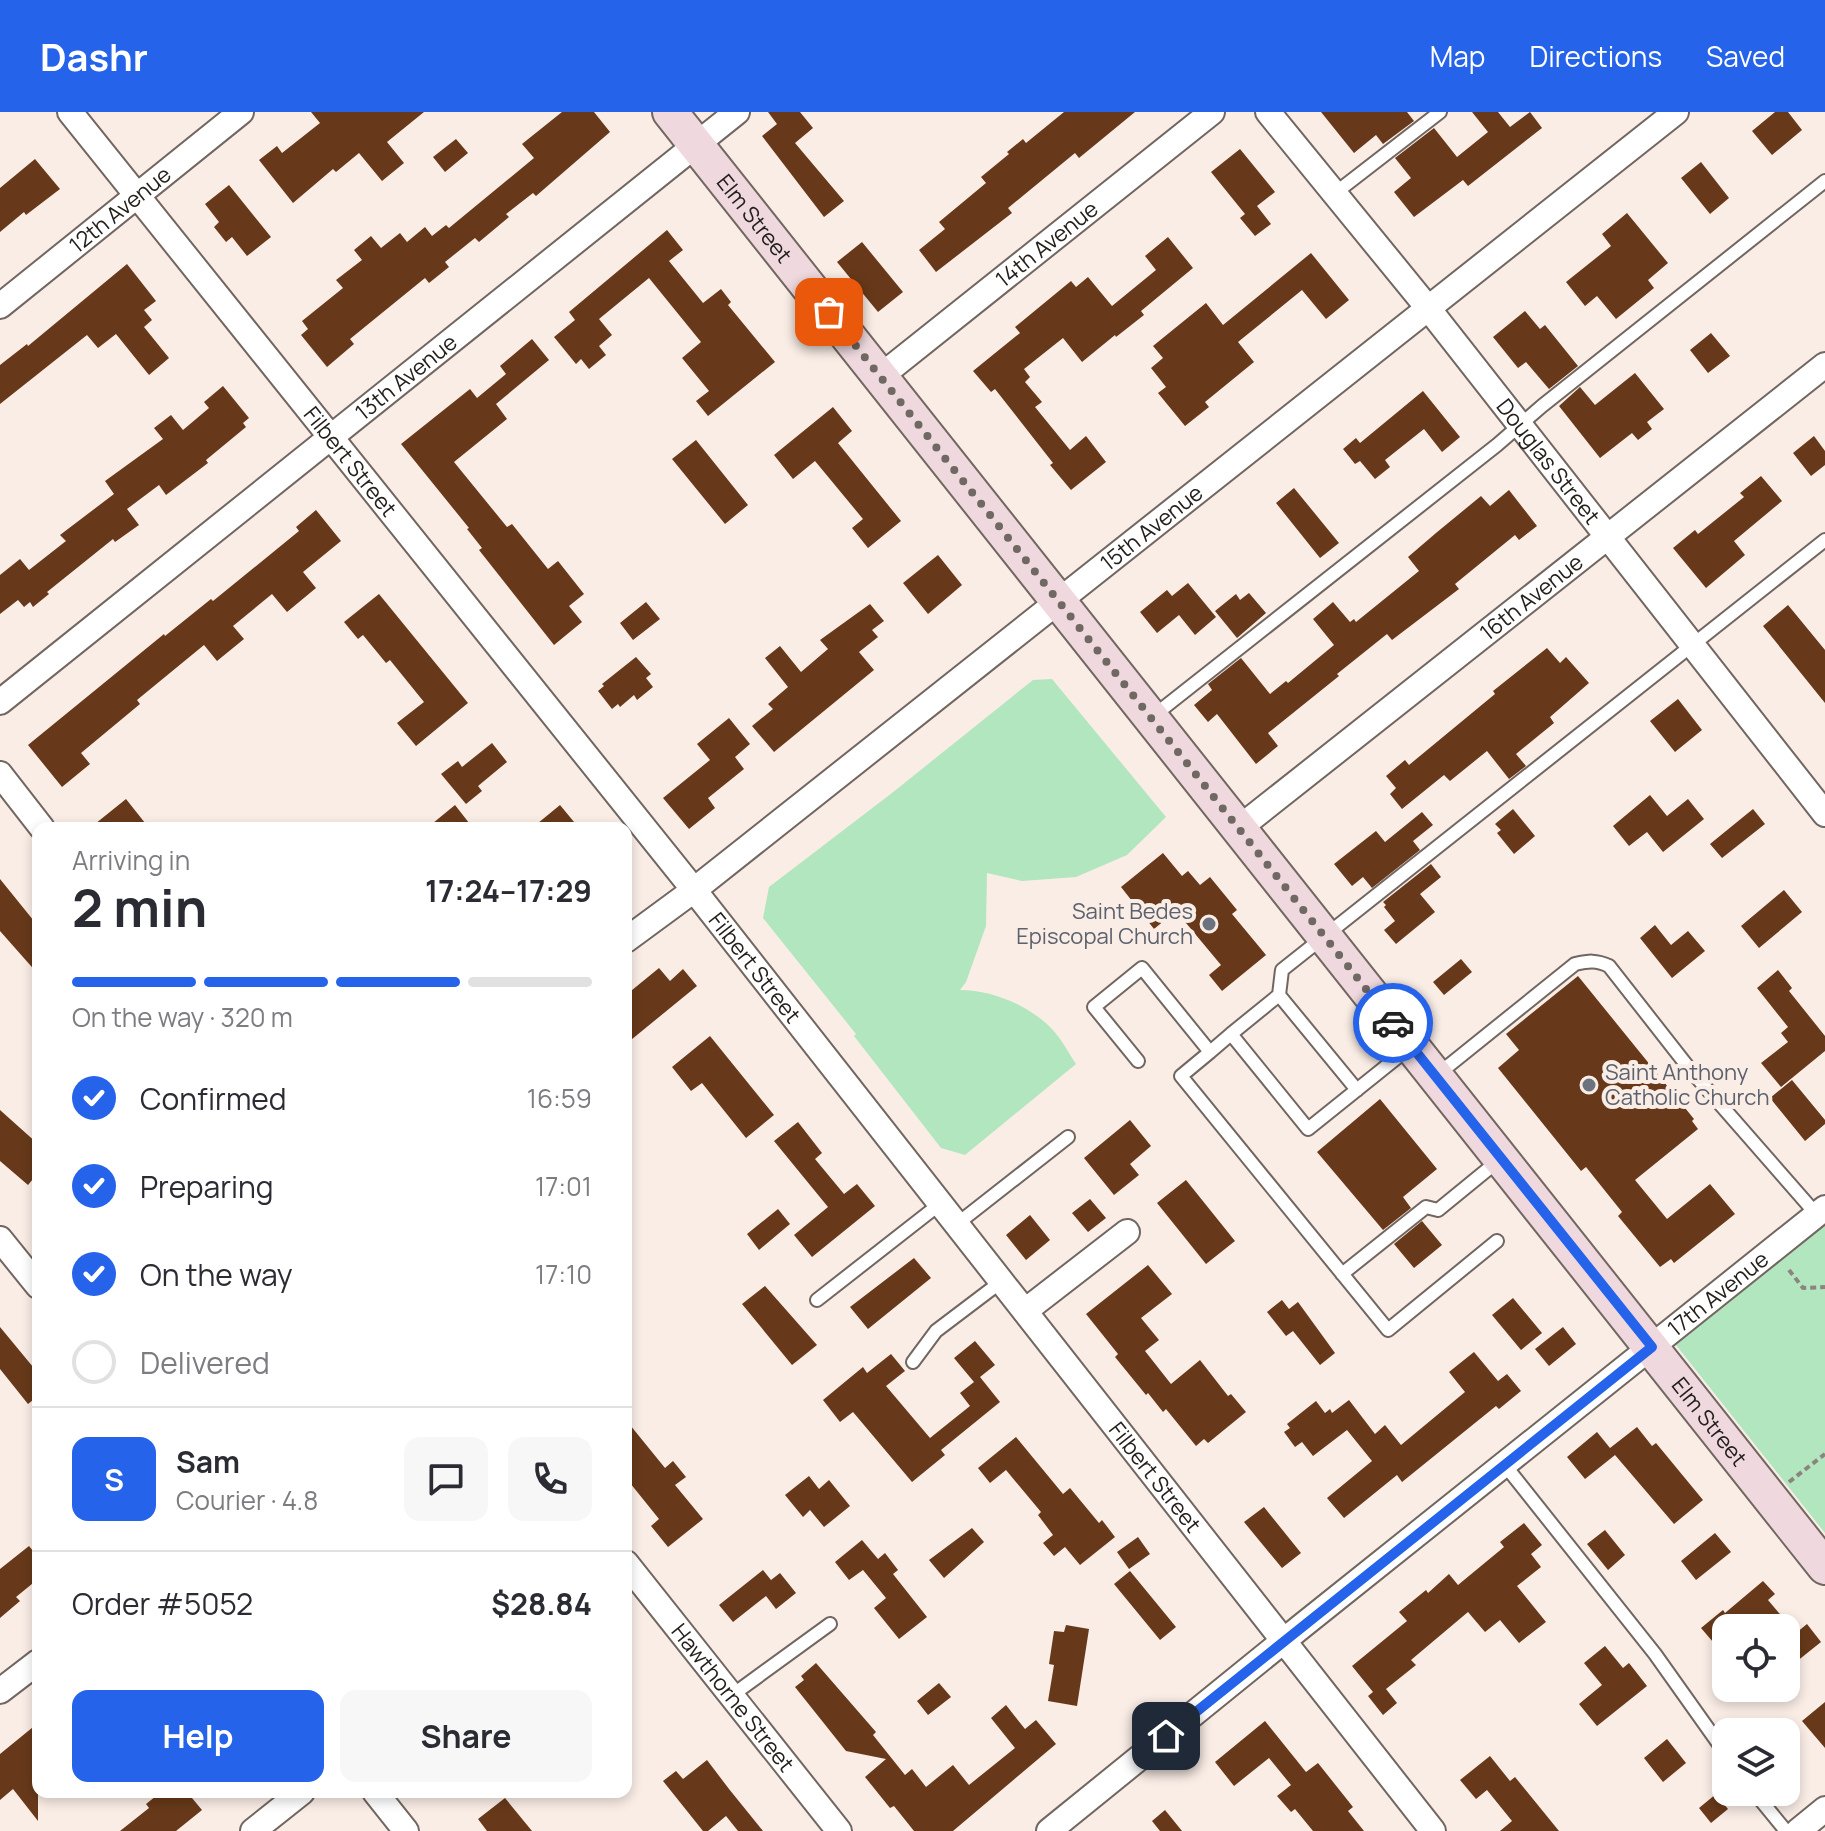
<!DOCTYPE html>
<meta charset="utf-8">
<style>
:root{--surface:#fff;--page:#f7f7f7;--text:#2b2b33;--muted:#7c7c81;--line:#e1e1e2;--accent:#2563eb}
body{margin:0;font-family:Manrope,sans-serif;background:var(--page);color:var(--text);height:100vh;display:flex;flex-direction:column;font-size:30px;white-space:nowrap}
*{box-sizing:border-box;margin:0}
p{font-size:26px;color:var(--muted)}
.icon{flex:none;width:44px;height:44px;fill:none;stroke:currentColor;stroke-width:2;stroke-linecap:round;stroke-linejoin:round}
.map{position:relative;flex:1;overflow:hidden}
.drawer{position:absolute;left:32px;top:710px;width:600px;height:976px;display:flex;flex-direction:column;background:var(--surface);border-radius:16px;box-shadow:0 4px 12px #0003}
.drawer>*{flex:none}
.buttons{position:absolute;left:1712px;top:1502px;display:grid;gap:16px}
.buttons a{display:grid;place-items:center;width:88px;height:88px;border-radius:16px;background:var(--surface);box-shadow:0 4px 12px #0003;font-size:40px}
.pin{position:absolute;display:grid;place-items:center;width:68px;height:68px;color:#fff;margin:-34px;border-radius:16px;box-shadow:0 4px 12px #0006}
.courier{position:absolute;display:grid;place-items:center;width:80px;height:80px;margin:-40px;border:6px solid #2563eb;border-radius:50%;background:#fff;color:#222;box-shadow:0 2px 10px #0007}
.headline em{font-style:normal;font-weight:700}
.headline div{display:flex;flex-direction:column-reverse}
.headline{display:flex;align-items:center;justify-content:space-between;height:136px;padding:0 40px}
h1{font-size:52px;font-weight:700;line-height:60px}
.bar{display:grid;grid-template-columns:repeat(4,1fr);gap:12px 8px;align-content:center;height:96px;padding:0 40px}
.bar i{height:10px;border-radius:6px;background:var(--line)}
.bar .selected{background:var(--accent)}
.bar p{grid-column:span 4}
.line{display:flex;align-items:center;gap:20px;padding:0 40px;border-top:2px solid var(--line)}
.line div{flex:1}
.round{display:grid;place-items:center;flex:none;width:84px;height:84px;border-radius:16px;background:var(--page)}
ol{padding:0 40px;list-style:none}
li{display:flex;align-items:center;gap:24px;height:88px}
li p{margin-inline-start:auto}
li .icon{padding:8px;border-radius:50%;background:var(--accent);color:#fff;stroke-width:4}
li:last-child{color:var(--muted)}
li i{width:44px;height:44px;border:4px solid var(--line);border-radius:50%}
.button{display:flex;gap:16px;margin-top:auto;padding:16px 40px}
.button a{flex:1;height:92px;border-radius:16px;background:var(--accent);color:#fff;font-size:32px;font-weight:700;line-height:92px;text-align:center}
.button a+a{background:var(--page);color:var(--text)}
header{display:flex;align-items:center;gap:48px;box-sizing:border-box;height:112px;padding:0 40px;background:var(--accent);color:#fff}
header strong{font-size:38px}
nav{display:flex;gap:44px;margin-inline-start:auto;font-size:28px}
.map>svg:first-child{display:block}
.green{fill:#b1e6be}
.building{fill:#67391a}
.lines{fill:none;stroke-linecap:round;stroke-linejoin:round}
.lane-casing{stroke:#716660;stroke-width:16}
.street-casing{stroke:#716660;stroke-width:28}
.secondary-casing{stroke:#716660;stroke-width:38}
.path{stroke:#8d847f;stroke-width:4;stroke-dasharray:6 4;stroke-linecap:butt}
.lane{stroke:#fff;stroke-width:12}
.street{stroke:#fff;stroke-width:24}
.secondary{stroke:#efd9de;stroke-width:34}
.done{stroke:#6f6863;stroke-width:8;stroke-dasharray:0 14.4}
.route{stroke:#2563eb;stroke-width:10}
.worship-dot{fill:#6b7280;stroke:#faede6;stroke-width:3}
.labels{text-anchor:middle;stroke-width:8;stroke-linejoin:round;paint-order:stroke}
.street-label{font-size:22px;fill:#24201d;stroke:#faede6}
.worship-label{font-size:22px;fill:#5b616d;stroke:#faede6;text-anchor:end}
</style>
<header>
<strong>Dashr</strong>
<nav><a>Map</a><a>Directions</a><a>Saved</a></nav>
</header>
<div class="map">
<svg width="1825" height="1719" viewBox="0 0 1825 1719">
<rect width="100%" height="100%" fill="#faede6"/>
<path class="green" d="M1052,567L1166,705L1127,743L1076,765L1022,769L987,761L986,814L966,870L960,878C992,878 1028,893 1051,916C1061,926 1068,940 1076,952L965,1043L941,1036L854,924L856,922L763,806L769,775L892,681L1033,568Z
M1825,1107V1421L1672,1228Z"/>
<path class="building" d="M311,0H424L387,30L404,51L382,69L359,41L336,60L333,57L293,91L259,48L277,34L282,41L320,11Z
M562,0H594L610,20L536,84L533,81L506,102L509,105L479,130L475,126L445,150L449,155L429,171L425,166L350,227L354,232L327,255L301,223L308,217L302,209L343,176L336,168L362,148L354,138L371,124L381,136L400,121L407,130L425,115L432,124L446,113L449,116L534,46L522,32Z
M768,0H800L813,16L795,31L844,89L824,105L762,24L777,12Z
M1064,0H1135L1079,46L1075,41L1008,96L1012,101L936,160L919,138L945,117L939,110L986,71L981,65L1009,42L1007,40L1023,27L1026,31Z
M1321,0H1407L1414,9L1383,32L1376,23L1354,41Z
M1472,0H1498L1510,15L1530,0L1542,16L1468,74L1463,68L1414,105L1394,80L1411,66L1395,46L1434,16L1457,45L1488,20Z
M1775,0H1788L1802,18L1772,43L1752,19Z
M456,27L468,41L445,60L433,45Z
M1240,37L1275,80L1257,94L1271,112L1255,124L1240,106L1245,102L1211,60Z
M35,47L60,77L26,103L24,100L0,120V76Z
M1701,50L1729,86L1710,102L1681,66Z
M229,73L271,125L247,144L232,125L226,130L214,115L219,110L205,92Z
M1627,101L1668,151L1648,168L1654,176L1616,207L1597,184L1585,194L1566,170L1611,134L1602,122Z
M667,118L683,138L669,149L703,191L721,177L731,190L728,193L775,250L708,304L696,289L709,279L682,246L701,230L649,166L599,207L612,223L599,234L606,243L589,257L581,247L576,252L554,225L575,208L569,200Z
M1168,125L1193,156L1141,199L1144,203L1116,225L1115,223L1082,250L1063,226L1024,257L1030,265L1025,270L1042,290L1035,295L1070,338L1086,324L1106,350L1071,378L1050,353L1053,351L995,277L991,280L973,259L1020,221L1015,215L1071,169L1076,175L1088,165L1112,194L1156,158L1145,144Z
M862,130L903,180L878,200L837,150Z
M1311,141L1349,188L1326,207L1302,178L1238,230L1254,250L1205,290L1209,295L1185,314L1158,281L1166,275L1151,256L1163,246L1153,234L1206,191L1223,213Z
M127,152L156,189L144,198L152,208L144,215L169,246L149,263L116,222L98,236L87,223L0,292V253L27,232L28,234Z
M1525,199L1540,217L1545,213L1578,254L1549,277L1526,250L1518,256L1493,225Z
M1711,221L1730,244L1708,261L1690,238Z
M532,227L549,248L496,292L507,307L454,350L507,415L512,412L548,457L558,449L584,482L569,494L582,510L554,533L479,438L482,436L467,417L469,416L401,332L470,277L477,286L506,262L500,254Z
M1635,261L1664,297L1647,310L1652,317L1638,328L1632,321L1600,346L1559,294L1580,275L1595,293Z
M223,274L249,306L243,311L246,315L206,348L208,351L166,383L159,373L127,397L139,413L115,430L113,427L47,480L49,482L33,495L30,490L24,495L18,488L0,502V463L20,447L29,458L66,429L60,423L114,382L105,369L163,327L154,316L171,303L183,318L209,296L204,290Z
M1423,279L1460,325L1442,340L1424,317L1385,348L1390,355L1375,367L1360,349L1355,352L1343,337L1356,326L1360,331Z
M833,295L852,319L838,331L901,409L868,436L852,416L863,407L815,349L793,367L774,343Z
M1814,324L1825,339V353L1811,364L1793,341Z
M696,328L748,393L725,412L672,347Z
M1761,364L1782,389L1734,429L1745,443L1706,476L1673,436L1695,418L1698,422L1744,385L1740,381Z
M1294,376L1339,431L1320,446L1276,391Z
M1509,378L1537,414L1519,428L1515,423L1455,472L1459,477L1392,528L1387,522L1337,562L1339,564L1268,621L1278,634L1256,652L1217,602L1208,610L1194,593L1212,578L1208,572L1241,546L1270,582L1286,569L1288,571L1334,533L1313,507L1333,490L1350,510L1354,507L1356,510L1419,459L1408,445L1436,421L1481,384L1490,394Z
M316,398L341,429L303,460L316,476L287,500L272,482L233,514L244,527L217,549L204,533L137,588L140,592L81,641L90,652L62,675L28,633L164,522L165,524L211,487L213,489L299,419L296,415Z
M938,443L962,473L928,502L903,471Z
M1188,471L1216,505L1195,523L1179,503L1157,521L1140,500L1167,478L1172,484Z
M1249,481L1266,501L1237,526L1215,499L1236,482L1240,488Z
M379,482L468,591L416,634L397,611L424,590L390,548L386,551L363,523L358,527L344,510Z
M646,490L660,507L633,528L620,511Z
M870,492L884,509L872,518L878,525L859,540L874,558L774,640L752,614L773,597L768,592L788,575L765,546L780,534L801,560L828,537L820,528Z
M1788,493L1825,538V591L1763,514Z
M1547,536L1560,551L1566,545L1589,571L1550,605L1554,611L1516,642L1526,654L1509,667L1487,639L1450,669L1444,663L1402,697L1390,682L1396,676L1386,664L1405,648L1409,653L1495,582L1493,579Z
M636,545L651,562L646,566L653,575L637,588L634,583L620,595L618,592L612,597L598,579L604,574L602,572Z
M1678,587L1702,618L1675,640L1650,609Z
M729,606L750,632L735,645L744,657L708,686L715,696L689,717L663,686L710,648L697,632Z
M492,631L507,650L478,674L482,679L466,692L441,662L458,649L462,655Z
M1650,683L1667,704L1688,687L1704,707L1663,740L1647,720L1629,734L1613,714Z
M126,687L149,716H90Z
M455,693L473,716H427Z
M560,693L579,716H532Z
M1513,697L1535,724L1514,742L1497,721L1501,718L1495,712Z
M1753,697L1765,712L1722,746L1710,732Z
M1422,700L1433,713L1413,729L1420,738L1372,776L1363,765L1352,774L1334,752L1376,719L1385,730Z
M1163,741L1182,764L1188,759L1200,773L1210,765L1237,798L1232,802L1266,843L1222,879L1209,863L1221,853L1176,799L1154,817L1121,775Z
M1431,752L1441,765L1420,782L1435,800L1396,832L1384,818L1395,809L1384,795L1386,793L1383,790Z
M0,767L38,814V862L0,819Z
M1784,778L1802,800L1759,836L1741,814Z
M1655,813L1671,833L1688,819L1705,839L1672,866L1640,826Z
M1461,847L1472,860L1444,883L1433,870Z
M659,856L670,869L683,857L697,874L626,932V883Z
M1778,858L1792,876L1789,879L1825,924V939L1781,975L1761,951L1788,930L1781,921L1788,915L1757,876Z
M1578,864L1694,1007L1692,1009L1698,1017L1635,1068L1667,1107L1710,1072L1735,1102L1674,1151L1671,1147L1660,1155L1618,1104L1622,1100L1586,1055L1581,1059L1498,956L1519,938L1506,922Z
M710,924L774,1003L746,1026L702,971L691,979L672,955Z
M1792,968L1825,1008V1012L1805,1029L1770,986Z
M1380,987L1437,1057L1403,1085L1411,1096L1383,1118L1317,1040Z
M0,998L38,1032V1061L28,1073L0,1049Z
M1130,1008L1151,1034L1130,1052L1139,1063L1114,1083L1084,1046Z
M798,1010L822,1041L815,1047L844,1082L857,1072L875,1094L812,1145L794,1123L828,1095L774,1029Z
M1186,1068L1235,1129L1206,1152L1157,1091Z
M1090,1087L1106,1106L1088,1120L1072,1101Z
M778,1097L790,1112L759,1138L747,1122Z
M1030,1103L1050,1128L1026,1148L1006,1123Z
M1422,1109L1442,1133L1414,1156L1394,1132Z
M914,1146L931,1166L868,1217L850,1195Z
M1148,1153L1172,1182L1141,1206L1159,1228L1145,1239L1171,1272L1200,1248L1228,1284L1231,1282L1246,1300L1208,1331L1204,1327L1196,1334L1166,1297L1163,1300L1148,1281L1146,1283L1115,1245L1118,1242L1086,1202Z
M765,1174L817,1233L792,1253L742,1192Z
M1513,1186L1542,1221L1521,1238L1492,1203Z
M1282,1188L1289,1197L1298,1190L1335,1241L1320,1253L1293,1219L1286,1224L1267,1200Z
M0,1215L38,1261V1284L28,1292L0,1257Z
M1563,1215L1576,1232L1549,1254L1535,1237Z
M975,1229L995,1253L980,1265L1000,1290L941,1338L945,1343L912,1370L853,1300L840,1310L823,1288L863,1255L867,1261L891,1242L905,1259L886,1274L930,1326L970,1294L960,1281L974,1270L954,1246Z
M1474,1240L1498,1269L1507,1262L1521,1279L1499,1297L1496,1294L1402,1370L1397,1363L1344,1406L1327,1386L1372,1349L1347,1318L1313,1344L1302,1330L1295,1335L1284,1320L1290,1316L1287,1312L1316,1289L1325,1301L1330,1297L1332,1301L1349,1288L1375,1322L1385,1313L1401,1333L1465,1280L1449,1260Z
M626,1308L665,1356L673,1349L686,1365L675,1373L703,1407L668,1435L651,1414L659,1407L626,1366Z
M1637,1315L1652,1334L1656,1331L1703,1388L1674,1412L1615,1343L1585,1367L1567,1345L1597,1320L1610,1336Z
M1016,1325L1063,1382L1070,1376L1099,1411L1102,1408L1115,1425L1080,1453L1065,1435L1054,1444L1043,1431L1053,1423L1038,1403L1041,1400L1006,1358L990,1371L978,1356Z
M809,1364L819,1377L829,1368L850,1394L824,1415L810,1398L803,1405L785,1383Z
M1264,1395L1301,1441L1282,1456L1244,1410Z
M1524,1411L1542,1433L1531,1442L1541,1455L1517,1474L1546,1510L1519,1531L1500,1508L1485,1520L1468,1500L1411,1548L1416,1553L1386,1577L1397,1591L1383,1603L1368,1584L1373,1580L1352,1554L1407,1509L1399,1500L1426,1478L1428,1481L1449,1462L1458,1473L1504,1435L1500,1430Z
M972,1416L984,1430L944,1466L929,1448Z
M1605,1418L1625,1443L1608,1458L1587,1432Z
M1715,1421L1731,1440L1696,1468L1681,1449Z
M1138,1425L1150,1442L1129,1457L1117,1440Z
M862,1428L878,1447L885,1441L898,1458L893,1462L927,1505L899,1527L874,1496L886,1486L863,1458L849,1468L835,1450Z
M29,1434L38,1445V1467L16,1485L20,1489L0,1506V1457Z
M763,1458L771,1468L780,1461L796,1481L776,1497L766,1484L733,1510L719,1493Z
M1130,1459L1176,1515L1160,1528L1114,1472Z
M1763,1469L1775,1482L1768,1488L1796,1521L1807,1512L1821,1530L1796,1550L1786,1538V1516H1726V1520L1713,1530L1701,1516L1723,1498L1725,1501Z
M1066,1513L1089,1517L1077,1594L1048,1589L1054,1553L1049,1552L1054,1519L1064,1520Z
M1605,1534L1623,1556L1629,1551L1647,1574L1597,1614L1579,1592L1602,1573L1584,1551Z
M816,1551L876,1620L873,1623L905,1663L912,1657L926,1675L953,1653L969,1673L1015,1636L991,1606L1006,1593L1025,1617L1036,1608L1056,1632L953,1719H914L894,1694L890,1696L865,1665L886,1647L846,1639L795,1575L804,1568L801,1564Z
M939,1571L951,1585L928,1603L917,1589Z
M1825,1590V1636L1802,1609Z
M1265,1609L1306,1660L1318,1651L1353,1695L1348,1699L1364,1719H1313L1295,1697L1291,1700L1277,1684L1291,1673L1269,1646L1234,1674L1215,1650Z
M38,1611V1709L13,1677L0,1688V1642Z
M1667,1627L1686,1651L1663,1670L1644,1646Z
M1490,1644L1510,1669L1515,1665L1559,1719H1500L1512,1709L1487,1678L1476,1687L1460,1668Z
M707,1648L729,1677L763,1719H738L726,1704L708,1719H703L663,1669L676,1659L683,1667Z
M161,1680H187L202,1698L176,1719H120L149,1696L146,1692Z
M1716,1682L1728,1697L1711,1711L1699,1696Z
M505,1686L532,1719H487L478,1707Z
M1165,1698L1182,1719H1160L1152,1709Z"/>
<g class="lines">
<defs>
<path id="lane" d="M1334,82L1440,0
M1152,605L1497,333L1542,294L1825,69
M1279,883L1282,858L1825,428
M1231,922L1279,883L1357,978
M1210,940L1181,964L1388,1218L1497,1129
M1138,949L1094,895L1142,856L1210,940L1231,922L1308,1017L1409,936
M1437,963L1575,852C1589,849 1596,848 1609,854L1692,960L1817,1103
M957,1112L1068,1025
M1342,1162L1426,1095L1438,1098L1498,1049
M817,1188L941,1091
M913,1250L936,1219L1002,1169
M1504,1352L1655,1542L1726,1642
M731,1584L830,1512
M1754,1680L1786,1719"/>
<g id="street">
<path id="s1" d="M70,0L694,778L1433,1719"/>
<path id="s2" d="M1268,0L1428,196L1825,702"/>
<path id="s3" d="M0,194L241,0"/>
<path id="s4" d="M881,264L1212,0"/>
<path id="s5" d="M0,590L737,0"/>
<path d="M0,662L42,716"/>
<path id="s6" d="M1238,717L1825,253"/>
<path id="s7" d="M626,828L694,778L1676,0"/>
<path d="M0,1127L38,1174"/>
<path d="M1025,1199L1127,1120"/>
<path id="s8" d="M626,1451L839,1719"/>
<path d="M0,1579L38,1550"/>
<path d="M375,1680L406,1719"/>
<path d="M253,1719L302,1680"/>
<path id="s9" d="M1049,1719L1302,1514L1825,1096"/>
<path d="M1798,1719L1825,1697"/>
</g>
<g id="secondary">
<path id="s10" d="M670,0L1825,1455"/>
</g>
</defs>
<use href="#lane" class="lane-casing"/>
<use href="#street" class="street-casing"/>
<use href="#secondary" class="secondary-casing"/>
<path class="path" d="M1789,1158L1803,1176L1825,1175
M1789,1370L1825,1342"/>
<use href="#lane" class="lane"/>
<use href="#street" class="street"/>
<use href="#secondary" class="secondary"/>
</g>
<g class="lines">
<path class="done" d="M829,200L1393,911"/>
<path class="route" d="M1166,1624L1652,1235L1393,911"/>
</g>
<g class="worship-dot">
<circle cx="1209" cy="812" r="8"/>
<circle cx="1589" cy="973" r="8"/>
</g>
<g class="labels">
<g class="street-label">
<text dy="8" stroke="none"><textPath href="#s3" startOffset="154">12th Avenue</textPath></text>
<text dy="8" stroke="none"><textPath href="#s10" startOffset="136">Elm Street</textPath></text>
<text dy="8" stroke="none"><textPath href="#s4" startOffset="212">14th Avenue</textPath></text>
<text dy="8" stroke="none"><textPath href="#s5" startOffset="520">13th Avenue</textPath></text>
<text dy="8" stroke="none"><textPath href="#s2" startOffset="448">Douglas Street</textPath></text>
<text dy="8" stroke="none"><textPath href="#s1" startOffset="448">Filbert Street</textPath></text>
<text dy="8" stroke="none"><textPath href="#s7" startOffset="668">15th Avenue</textPath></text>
<text dy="8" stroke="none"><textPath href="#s6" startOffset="374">16th Avenue</textPath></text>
<text dy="8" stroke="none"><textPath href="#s1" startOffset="1096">Filbert Street</textPath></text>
<text dy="8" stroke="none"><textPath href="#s9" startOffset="858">17th Avenue</textPath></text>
<text dy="8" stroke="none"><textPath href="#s10" startOffset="1672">Elm Street</textPath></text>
<text dy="8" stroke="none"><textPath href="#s1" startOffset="1744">Filbert Street</textPath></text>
<text dy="8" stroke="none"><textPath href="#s8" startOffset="172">Hawthorne Street</textPath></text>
</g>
<g class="worship-label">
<text x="1193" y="807">Saint Bedes<tspan x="1193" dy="25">Episcopal Church</tspan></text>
<text x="1605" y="968" text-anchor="start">Saint Anthony<tspan x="1605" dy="25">Catholic Church</tspan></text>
</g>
</g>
</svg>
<div class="buttons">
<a><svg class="icon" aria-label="locate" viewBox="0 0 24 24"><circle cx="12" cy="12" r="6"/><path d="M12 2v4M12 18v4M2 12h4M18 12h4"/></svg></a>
<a><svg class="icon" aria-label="layers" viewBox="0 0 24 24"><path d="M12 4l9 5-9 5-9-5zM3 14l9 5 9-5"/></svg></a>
</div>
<div class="pin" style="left:829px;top:200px;background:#ea580c"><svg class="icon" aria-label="bag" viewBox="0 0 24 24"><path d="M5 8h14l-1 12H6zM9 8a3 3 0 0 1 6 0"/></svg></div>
<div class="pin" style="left:1166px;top:1624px;background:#1f2937"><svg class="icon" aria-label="home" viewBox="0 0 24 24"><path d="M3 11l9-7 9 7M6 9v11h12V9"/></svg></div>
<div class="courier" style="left:1393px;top:911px"><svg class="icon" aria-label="car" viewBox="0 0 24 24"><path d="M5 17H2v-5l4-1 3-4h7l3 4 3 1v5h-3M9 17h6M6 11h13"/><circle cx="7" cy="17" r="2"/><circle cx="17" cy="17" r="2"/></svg></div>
<section class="drawer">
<div class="headline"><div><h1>2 min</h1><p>Arriving in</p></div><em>17:24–17:29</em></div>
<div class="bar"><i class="selected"></i><i class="selected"></i><i class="selected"></i><i></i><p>On the way · 320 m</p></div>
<ol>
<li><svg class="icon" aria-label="check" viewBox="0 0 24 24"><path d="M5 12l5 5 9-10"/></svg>Confirmed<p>16:59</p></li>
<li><svg class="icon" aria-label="check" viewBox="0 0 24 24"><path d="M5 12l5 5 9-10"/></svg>Preparing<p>17:01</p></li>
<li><svg class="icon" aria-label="check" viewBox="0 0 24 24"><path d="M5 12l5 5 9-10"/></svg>On the way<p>17:10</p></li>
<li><i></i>Delivered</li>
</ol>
<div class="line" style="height:144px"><b class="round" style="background:var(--accent);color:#fff">S</b><div><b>Sam</b><p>Courier · 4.8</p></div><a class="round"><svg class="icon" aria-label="chat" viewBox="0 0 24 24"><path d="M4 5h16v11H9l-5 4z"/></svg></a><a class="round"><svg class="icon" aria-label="phone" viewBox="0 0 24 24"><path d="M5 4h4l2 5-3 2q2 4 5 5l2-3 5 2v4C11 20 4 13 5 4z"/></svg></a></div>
<div class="line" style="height:104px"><div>Order #5052</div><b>$28.84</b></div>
<div class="button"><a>Help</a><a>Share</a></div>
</section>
</div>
